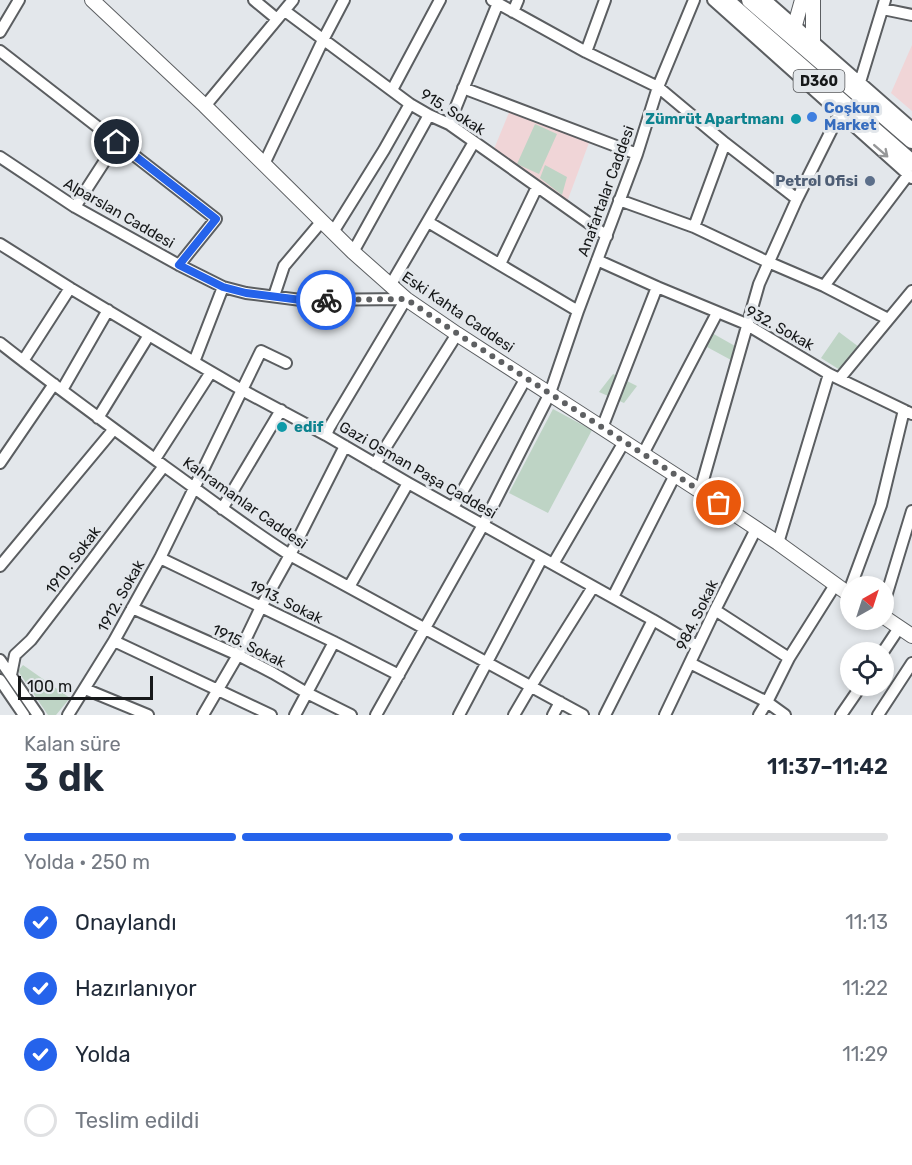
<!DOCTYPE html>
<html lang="tr">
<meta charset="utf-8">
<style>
:root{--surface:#fff;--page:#f6f6f7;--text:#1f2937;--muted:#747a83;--line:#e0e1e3;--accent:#2563eb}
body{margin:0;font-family:Rubik,sans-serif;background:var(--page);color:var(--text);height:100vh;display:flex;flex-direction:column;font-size:22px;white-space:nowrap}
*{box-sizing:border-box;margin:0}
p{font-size:20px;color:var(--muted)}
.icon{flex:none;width:33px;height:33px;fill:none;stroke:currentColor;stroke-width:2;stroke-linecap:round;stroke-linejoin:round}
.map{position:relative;height:715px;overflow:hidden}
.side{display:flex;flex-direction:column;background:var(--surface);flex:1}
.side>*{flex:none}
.needle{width:39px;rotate:39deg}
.fabs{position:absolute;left:840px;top:576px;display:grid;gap:12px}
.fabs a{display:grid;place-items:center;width:54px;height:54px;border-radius:50%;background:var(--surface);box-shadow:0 3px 9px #0003;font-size:30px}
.scale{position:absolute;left:18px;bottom:15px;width:135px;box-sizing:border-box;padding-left:6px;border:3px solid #161819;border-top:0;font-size:16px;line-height:21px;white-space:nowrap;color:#161819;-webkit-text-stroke:4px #e3e7eb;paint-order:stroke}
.pin{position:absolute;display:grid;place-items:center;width:51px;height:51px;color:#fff;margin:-26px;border:3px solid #fff;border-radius:50%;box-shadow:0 2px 6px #0007}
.courier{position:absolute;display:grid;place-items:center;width:60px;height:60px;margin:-30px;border:4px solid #2563eb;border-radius:50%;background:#fff;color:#222;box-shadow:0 2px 8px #0007}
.headline em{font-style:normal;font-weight:600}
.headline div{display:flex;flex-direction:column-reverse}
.headline{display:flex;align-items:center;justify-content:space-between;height:102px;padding:0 24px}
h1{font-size:39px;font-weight:600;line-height:45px}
.bar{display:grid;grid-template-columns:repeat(4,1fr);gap:9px 6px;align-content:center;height:72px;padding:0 24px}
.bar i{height:8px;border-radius:4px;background:var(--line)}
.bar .selected{background:var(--accent)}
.bar p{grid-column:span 4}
ol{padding:0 24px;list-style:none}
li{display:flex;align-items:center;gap:18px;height:66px}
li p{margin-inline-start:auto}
li .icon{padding:6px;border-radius:50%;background:var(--accent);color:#fff;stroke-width:4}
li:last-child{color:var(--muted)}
li i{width:33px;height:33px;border:3px solid var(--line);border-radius:50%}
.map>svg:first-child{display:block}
.education{fill:#f0d5d7}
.green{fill:#bed4c5}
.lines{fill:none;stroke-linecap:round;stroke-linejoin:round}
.minor-casing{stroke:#5b5e61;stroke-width:14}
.major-casing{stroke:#5b5e61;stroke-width:16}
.highway-casing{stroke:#5b5e61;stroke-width:20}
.minor{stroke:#fff;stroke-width:10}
.major{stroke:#fff;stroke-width:14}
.highway{stroke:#fff;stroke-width:16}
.oneway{stroke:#969798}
.done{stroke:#5e6062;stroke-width:6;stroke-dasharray:0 10.8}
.route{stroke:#2563eb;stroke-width:8}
.shop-dot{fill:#3f7fe0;stroke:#e3e7eb;stroke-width:2}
.culture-dot{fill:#0f9aa8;stroke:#e3e7eb;stroke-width:2}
.service-dot{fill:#5c6f8a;stroke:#e3e7eb;stroke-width:2}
.labels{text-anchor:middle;stroke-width:6;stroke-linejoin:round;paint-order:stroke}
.shield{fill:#e3e7eb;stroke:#545658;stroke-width:1.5}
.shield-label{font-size:14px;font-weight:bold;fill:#161819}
.shop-label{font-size:15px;font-weight:bold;fill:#366cbe;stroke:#e3e7eb;text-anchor:start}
.street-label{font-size:15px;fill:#161819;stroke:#e3e7eb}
.culture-label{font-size:15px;font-weight:bold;fill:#0d838f;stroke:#e3e7eb;text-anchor:end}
.service-label{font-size:15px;font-weight:bold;fill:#4e5e75;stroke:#e3e7eb;text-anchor:end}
</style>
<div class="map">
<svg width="912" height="715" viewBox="0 0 912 715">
<rect width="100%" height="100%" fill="#e3e7eb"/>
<path class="education" d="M912,45V111L891,93Z
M510,110L590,140L567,202L494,149Z"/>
<path class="green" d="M458,113L479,121L474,137L455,123Z
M535,124L557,134L539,174L517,164Z
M545,165L567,177L562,195L540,178Z
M839,332L859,347L840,370L821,358Z
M712,333L735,346L731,360L707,347Z
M613,374L637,386L624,403L599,392Z
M553,409L592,430L548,513L509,493Z
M23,665L70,698L56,715H48L18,671Z"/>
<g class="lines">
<defs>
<path id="minor" d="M254,0L277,19
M492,0L586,52L658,87L725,143L797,199
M713,0L912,178
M766,0L912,128
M883,9L912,15
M285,11L410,104L429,115L449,124L607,236
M513,12L518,0
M0,32L19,0
M0,51L216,219L179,265
M586,52L605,0
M860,82L885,0
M463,88L637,154
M392,90L440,0
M205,106L293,0
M449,124L498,3
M0,157L75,207L179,265L223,287L246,293L301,300L406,299
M264,164L323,40L344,0
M619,200L694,227L768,262L824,286L888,319
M75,207L117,142
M428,222L578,311
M694,227L725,143
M333,232L384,150L410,104
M0,244L70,288L194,362L242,390L326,435L408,483L653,620L697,646
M353,252L429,115
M597,260L657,287L744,323L829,374L912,414
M500,264L537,187
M390,286L474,142
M824,286L908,175
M274,296L284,266L322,221
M0,343C53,385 109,425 164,466C206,496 247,528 290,555L583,715
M23,361L70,288
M194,362L223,287
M840,378L912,291
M62,390L108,310
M98,418L149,335
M602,428L657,287
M326,435L329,428L406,299
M643,454L717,313
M155,459L211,372
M0,463L54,384
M375,464L457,334
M700,491L759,284L797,199L840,113
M453,508L526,378
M222,509L281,410
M778,543L829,374
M160,558L334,642L399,675
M553,564L624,442
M0,566L114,429
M851,586L881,505L904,410
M349,587L408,483
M613,597L675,475
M884,603L912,511
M132,608L238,655L273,673L307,693L351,715
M715,610L789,658
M114,641L271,715
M883,652L899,628
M0,660L38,715
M690,663L767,702L785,715
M11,675L15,655L31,640L164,466
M0,680L24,715
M85,689L148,715
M68,715L114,641L160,558L261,351L286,363
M203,715L238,655L261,607L290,555L345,446
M295,715L334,642
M376,715L483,525L550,393L578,311L637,154L658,87L694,0
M459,715L542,558
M514,715L531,686L593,587
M553,715L560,702
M605,715L653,620
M665,715L715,610L756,529
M759,715L767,702L789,658L835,585
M841,715L861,686
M878,715L912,663"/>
<path id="major" d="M92,0L205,106L353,252L406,299L457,334L700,491L778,543L850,595
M813,0V41
M795,25L802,0
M884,617L912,636"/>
<path id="highway" d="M725,0L912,163
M750,0L912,140"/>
</defs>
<use href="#minor" class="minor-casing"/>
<use href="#major" class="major-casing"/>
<use href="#highway" class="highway-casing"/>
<use href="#minor" class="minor"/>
<use href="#major" class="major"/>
<use href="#highway" class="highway"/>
</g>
<defs><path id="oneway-shaft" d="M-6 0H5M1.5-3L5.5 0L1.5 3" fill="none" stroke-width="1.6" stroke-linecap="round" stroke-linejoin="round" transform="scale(1.5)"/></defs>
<use class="oneway" href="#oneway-shaft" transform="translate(881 151) rotate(41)"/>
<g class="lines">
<path class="done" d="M326,300L406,299L458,334L719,503"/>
<path class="route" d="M117,142L216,219L179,265L223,287L246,293L301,300H326"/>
</g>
<circle class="shop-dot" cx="812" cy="117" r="6"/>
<g class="culture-dot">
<circle cx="796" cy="119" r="6"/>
<circle cx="282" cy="427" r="6"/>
</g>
<circle class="service-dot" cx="870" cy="181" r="6"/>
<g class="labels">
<rect class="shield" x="793.5" y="70" width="51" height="22" rx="4.5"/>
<g class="shield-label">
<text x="819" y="86">D360</text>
</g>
<g class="shop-label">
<text x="824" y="113">Coşkun<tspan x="824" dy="17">Market</tspan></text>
</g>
<g class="street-label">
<text transform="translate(453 112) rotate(32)" y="5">915. Sokak</text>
<text transform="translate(606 191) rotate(-70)" y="5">Anafartalar Caddesi</text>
<text transform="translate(119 213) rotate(30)" y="5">Alparslan Caddesi</text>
<text transform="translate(458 312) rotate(34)" y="5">Eski Kahta Caddesi</text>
<text transform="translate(780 328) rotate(29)" y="5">932. Sokak</text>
<text transform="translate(418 470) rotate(30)" y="5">Gazi Osman Paşa Caddesi</text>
<text transform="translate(245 503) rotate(35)" y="5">Kahramanlar Caddesi</text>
<text transform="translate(73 560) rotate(-53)" y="5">1910. Sokak</text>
<text transform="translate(121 596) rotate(-61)" y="5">1912. Sokak</text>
<text transform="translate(286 602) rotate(26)" y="5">1913. Sokak</text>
<text transform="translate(697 615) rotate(-64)" y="5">984. Sokak</text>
<text transform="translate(249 646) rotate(26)" y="5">1915. Sokak</text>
</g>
<g class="culture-label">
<text x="784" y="124">Zümrüt Apartmanı</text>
<text x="294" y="432" text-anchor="start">edif</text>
</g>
<g class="service-label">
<text x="858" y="186">Petrol Ofisi</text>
</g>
</g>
</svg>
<div class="fabs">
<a><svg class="needle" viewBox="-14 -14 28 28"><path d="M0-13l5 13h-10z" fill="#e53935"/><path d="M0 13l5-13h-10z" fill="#747a83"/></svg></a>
<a><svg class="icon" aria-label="locate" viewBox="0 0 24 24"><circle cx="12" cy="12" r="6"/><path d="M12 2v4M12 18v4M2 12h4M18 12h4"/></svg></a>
</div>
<div class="scale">100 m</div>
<div class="pin" style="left:719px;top:503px;background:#ea580c"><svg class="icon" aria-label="bag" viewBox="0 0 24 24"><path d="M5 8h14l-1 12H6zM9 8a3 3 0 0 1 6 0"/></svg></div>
<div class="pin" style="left:117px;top:142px;background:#1f2937"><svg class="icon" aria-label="home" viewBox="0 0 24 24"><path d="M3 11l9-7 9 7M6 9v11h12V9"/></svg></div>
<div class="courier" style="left:326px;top:300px"><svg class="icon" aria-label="bike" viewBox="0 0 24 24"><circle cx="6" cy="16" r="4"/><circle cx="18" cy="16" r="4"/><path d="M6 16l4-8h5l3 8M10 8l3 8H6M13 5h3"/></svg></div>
</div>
<section class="side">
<div class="headline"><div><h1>3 dk</h1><p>Kalan süre</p></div><em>11:37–11:42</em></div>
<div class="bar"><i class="selected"></i><i class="selected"></i><i class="selected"></i><i></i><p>Yolda · 250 m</p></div>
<ol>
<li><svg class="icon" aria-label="check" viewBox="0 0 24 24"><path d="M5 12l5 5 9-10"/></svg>Onaylandı<p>11:13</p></li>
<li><svg class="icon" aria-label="check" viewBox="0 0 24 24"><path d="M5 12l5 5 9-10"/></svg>Hazırlanıyor<p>11:22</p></li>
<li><svg class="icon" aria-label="check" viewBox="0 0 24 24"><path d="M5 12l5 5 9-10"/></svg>Yolda<p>11:29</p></li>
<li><i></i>Teslim edildi</li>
</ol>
</section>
